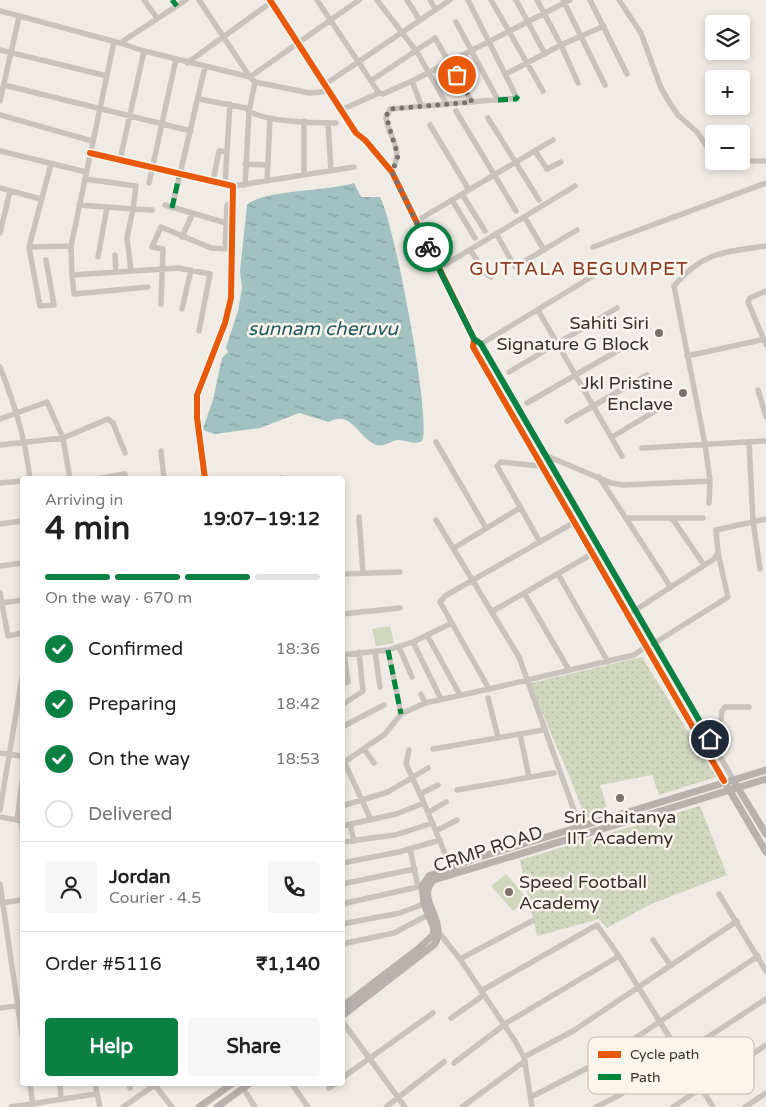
<!DOCTYPE html>
<meta charset="utf-8">
<style>
:root{--surface:#fff;--page:#f6f6f6;--text:#222;--muted:#767676;--line:#e0e0e0;--accent:#0b8043}
body{margin:0;font-family:"Varela Round",sans-serif;background:var(--page);color:var(--text);height:100vh;display:flex;flex-direction:column;font-size:19px;white-space:nowrap}
*{box-sizing:border-box;margin:0}
p{font-size:16px;color:var(--muted)}
.icon{flex:none;width:28px;height:28px;fill:none;stroke:currentColor;stroke-width:2;stroke-linecap:round;stroke-linejoin:round}
.map{position:relative;flex:1;overflow:hidden}
.panel{position:absolute;left:20px;top:476px;width:325px;height:610px;display:flex;flex-direction:column;background:var(--surface);border-radius:5px;box-shadow:0 2px 8px #0003}
.panel>*{flex:none}
.buttons{position:absolute;left:705px;top:15px;display:grid;gap:10px}
.buttons a{display:grid;place-items:center;width:45px;height:45px;border-radius:5px;background:var(--surface);box-shadow:0 2px 8px #0003;font-size:25px}
.pin{position:absolute;display:grid;place-items:center;width:42px;height:42px;color:#fff;margin:-21px;border:2px solid #fff;border-radius:50%;box-shadow:0 1px 5px #0007}
.courier{position:absolute;display:grid;place-items:center;width:50px;height:50px;margin:-25px;border:4px solid #0b8043;border-radius:50%;background:#fff;color:#222;box-shadow:0 1px 6px #0007}
.summary em{font-style:normal;font-weight:700}
.summary div{display:flex;flex-direction:column-reverse}
.summary{display:flex;align-items:center;justify-content:space-between;height:85px;padding:0 25px}
h1{font-size:32px;font-weight:700;line-height:38px}
.bar{display:grid;grid-template-columns:repeat(4,1fr);gap:8px 5px;align-content:center;height:60px;padding:0 25px}
.bar i{height:6px;border-radius:4px;background:var(--line)}
.bar .current{background:var(--accent)}
.bar p{grid-column:span 4}
.line{display:flex;align-items:center;gap:12px;padding:0 25px;border-top:1px solid var(--line)}
.line div{flex:1}
.round{display:grid;place-items:center;flex:none;width:52px;height:52px;border-radius:5px;background:var(--page)}
ol{padding:0 25px;list-style:none}
li{display:flex;align-items:center;gap:15px;height:55px}
li p{margin-inline-start:auto}
li .icon{padding:5px;border-radius:50%;background:var(--accent);color:#fff;stroke-width:4}
li:last-child{color:var(--muted)}
li i{width:28px;height:28px;border:2px solid var(--line);border-radius:50%}
.action{display:flex;gap:10px;margin-top:auto;padding:10px 25px}
.action a{flex:1;height:58px;border-radius:5px;background:var(--accent);color:#fff;font-size:20px;font-weight:700;line-height:58px;text-align:center}
.action a+a{background:var(--page);color:var(--text)}
.map>svg:first-child{display:block}
.grass{fill:url(#grass-dots)}
.park{fill:#d1d6bf}
.water{fill:url(#water-ripples)}
.lines{fill:none;stroke-linecap:round;stroke-linejoin:round}
.minor{stroke:#c9c3be;stroke-width:5.5}
.major{stroke:#b8b1ad;stroke-width:7}
.quiet{stroke:#00873e;stroke-width:5;stroke-dasharray:10 5;stroke-linecap:butt}
.cycleway-casing{stroke:#fbf5ee;stroke-width:9}
.cycleway{stroke:#e8590c;stroke-width:6}
.done{stroke:#7a716c;stroke-width:5;stroke-dasharray:0 9}
.route{stroke:#0b8043;stroke-width:6}
.poi-dot{fill:#7a716c;stroke:#fbf5ee;stroke-width:2}
.labels{text-anchor:middle;stroke-width:5;stroke-linejoin:round;paint-order:stroke}
.poi-label{font-size:18px;fill:#3b302b;stroke:#fbf5ee;text-anchor:end}
.street-label{font-size:18px;fill:#3b302b;stroke:#fbf5ee}
.neighbourhood-label{font-size:19px;letter-spacing:1px;fill:#8c3b22;stroke:#fbf5ee}
.water-label{font-size:19px;font-style:italic;fill:#1f5a5e;stroke:#fbf5ee}
.key{fill:#fbf5ee;stroke:#c1bab4;stroke-width:1}
.key-label{font-size:14px;fill:#3b302b}
</style>
<div class="map">
<svg width="766" height="1107" viewBox="0 0 766 1107">
<defs>
<pattern id="grass-dots" width="8" height="8" patternUnits="userSpaceOnUse" patternTransform="scale(1.25)"><rect width="8" height="8" fill="#d1d6bf"/><path d="M2 2h.1M6 6h.1" fill="none" stroke="#b4b8a4" stroke-width="1.8" stroke-linecap="round"/></pattern>
<pattern id="water-ripples" width="26" height="14" patternUnits="userSpaceOnUse" patternTransform="scale(1.25)"><rect width="26" height="14" fill="#a1c2c1"/><path d="M2 4q2-2 4 0t4 0M15 11q2-2 4 0t4 0" fill="none" stroke="#849e9d"/></pattern>
</defs>
<rect width="100%" height="100%" fill="#f0ebe5"/>
<path class="grass" d="M642,657L716,777L659,795L652,775L600,785L608,811L585,818C570,772 547,729 531,683Z
M700,806L727,875L651,904L607,928L599,919L537,936L520,860Z"/>
<path class="park" d="M390,626L394,643L376,646L372,629Z
M506,874L528,899L513,911L491,886Z"/>
<path class="water" d="M354,183L361,197H380C394,221 432,421 422,441C417,445 406,441 400,440C392,439 386,447 377,445C359,440 352,409 329,422L299,413L260,428L215,434L205,431L203,428L213,400L222,358L228,352L226,347L238,311L242,288L240,271L247,205C261,190 331,191 354,183Z"/>
<g class="lines">
<path class="minor" d="M144,0L157,18
M172,0L177,6
M199,0L250,77L359,0
M270,0L356,133L365,140L392,172L474,339L473,347L724,781
M317,0L379,93L341,110
M377,0L417,52L446,103
M407,0L419,19
M430,0L435,9
M491,0L543,91
M516,0L545,54
M563,0L605,85
M590,0L627,74
M619,0L641,33L661,88L671,105L678,115L697,132L714,157
M0,11L120,43L144,51L250,77L255,82L310,93L328,91
M456,22L498,100
M114,42L71,246L72,275L178,268L210,274L199,331
M120,43L186,0
M0,50L107,76
M187,63L273,1
M506,74L561,45L537,0
M372,80L435,38L472,102
M412,81L421,105
M578,83L561,45L604,26
M4,85L191,131
M324,85L450,0
M379,93L383,94L412,81L570,0
M199,99L246,108C256,122 318,123 336,123
M0,101L19,17
M456,111L516,211
M0,115L92,141
M488,118L539,200
M328,123L331,171
M430,125L469,190
M0,151L86,172
M535,151L547,169L561,162
M90,153L233,186L231,298L225,323L197,395V418L205,479
M120,160L144,51
M717,161L722,165L738,161
M741,161H766
M245,164L268,165
M392,172C404,146 390,142 386,118L390,109L517,98L468,0
M304,175V121
M85,179L136,186L133,209L152,210
M213,181L219,151L227,152
M267,181L270,118
M149,183L176,59
M225,183L230,104
M245,185L249,112L255,82
M233,186L354,167
M0,188L41,199
M462,194L485,231
M452,200L475,238
M79,205L133,209L127,238L131,271
M165,205L226,223
M172,208L205,67
M525,218L544,250
M415,222L553,140
M0,233L10,191
M497,235L515,267L577,230
M182,237L192,215
M29,247L71,246
M593,247L766,183
M471,251L485,273L491,277
M115,255L116,272
M98,257L107,207
M46,260L54,305L40,306L29,247L51,164
M438,269L575,186
M72,275L74,294L148,287
M766,291L750,298L748,302L766,345
M161,304L163,249L152,247L161,227L211,248L225,249L227,205L232,202
M182,309L191,270
M538,310L622,456
M474,339L481,344C566,489 648,635 733,779
M481,344L593,276
M687,356L761,340
M0,367C15,406 25,437 30,479
M509,372L617,308
M758,390L766,417
M527,403L631,343
M0,419L47,402L63,438L70,479
M567,421L647,375
M612,437L662,407
M436,442L486,528
M749,442L753,521L760,569
M0,445L63,438L108,419L113,423L125,453
M642,448L766,441
M161,451L164,479
M547,456L611,483L624,485L710,481
M599,477L670,586
M96,479L125,474L126,479
M279,479L281,478
M0,483L22,481
M709,503L710,481L705,444L674,286C702,252 724,252 766,246
M359,517L363,573
M626,518H670L674,521L704,565
M670,518H703
M436,520L519,657L580,827
M0,524L22,521
M540,542L497,466L501,462L540,466
M454,548L520,508
M0,566L22,563
M342,574L400,572
M558,574L608,662
M0,593L8,636L22,633
M524,593L569,670
M2,603L22,600
M493,611L592,554
M634,611L714,559L718,553L716,530L766,519
M342,614L400,608
M427,635L460,695
M413,642L441,699
M653,644L728,597L718,553
M399,647L412,677
M388,650L401,714
M375,651L380,687
M342,655L388,650L413,642L452,623
M342,684L348,682L344,654
M489,689L634,655L647,646
M421,694L425,703
M488,698L498,737
M342,705L363,691L359,652
M342,727L384,705
M520,734L529,777
M710,739L719,734L722,711L725,707H749
M364,749L374,763
M433,749L543,730
M0,753L22,756
M342,757L371,820
M346,761L385,734L401,714L425,703L489,689L440,602L445,596L573,523
M22,782L17,820L21,821L22,832
M457,790L554,773
M420,794L438,785
M424,803L451,868
M342,806L388,792L428,768
M0,810L22,678
M429,812L446,802
M0,817L17,820
M350,824L354,841
M342,826L396,814L424,803L406,764L409,750
M436,831L457,820
M342,842L395,835L433,823
M410,849L418,886
M342,863L399,852L440,840
M0,884L22,1035
M342,884L415,869
M719,894L766,971
M0,903L22,900
M342,904L422,886
M342,924L400,913L424,904
M440,934L460,959L515,1041L524,1057L532,1107
M653,940L671,966
M342,944L394,933L428,915
M460,959L532,921
M481,991L597,925L619,956L713,1107
M0,1008L22,1005
M451,1018L484,995
M342,1021L405,1107
M524,1057L573,1031L737,921
M454,1063L508,1022L619,956
M342,1078L433,1013
M30,1084L33,1107
M60,1084L61,1099
M95,1084L100,1107
M129,1084L130,1088
M154,1084L172,1107
M292,1084L308,1107
M243,1088L255,1107
M329,1088L335,1084
M531,1097L601,1061L758,956
M11,1107L96,1094
M123,1107L156,1084
M386,1107L444,1062
M462,1107L525,1061
M596,1107L618,1096L766,999
M673,1107L766,1045
M745,1107L766,1093"/>
<path class="major" d="M735,783L766,834
M727,786L766,852
M342,1007L418,949L433,935L434,929L424,904L422,886L429,876L477,858L766,770
M342,1016L435,944C448,919 414,898 434,880L766,779
M199,1107L232,1084
M217,1107L249,1084"/>
<path class="quiet" d="M172,0L177,6
M498,100L516,99L518,96
M172,208L179,176L182,174
M388,650L401,714
M21,821L22,822"/>
<defs>
<path id="cycleway" d="M270,0L356,133L365,140L392,172L474,339L473,347L724,781
M90,153L233,186L231,298L225,323L197,395V418L205,479"/>
</defs>
<use href="#cycleway" class="cycleway-casing"/>
<use href="#cycleway" class="cycleway"/>
</g>
<g class="lines">
<path class="done" d="M428,247L392,172L398,156L386,116L390,109L472,102L457,75"/>
<path class="route" d="M428,247L474,339L481,344L710,739"/>
</g>
<g class="poi-dot">
<circle cx="659" cy="333" r="5"/>
<circle cx="683" cy="393" r="5"/>
<circle cx="620" cy="798" r="5"/>
<circle cx="509" cy="892" r="5"/>
</g>
<g class="labels">
<g class="poi-label">
<text x="649" y="329">Sahiti Siri<tspan x="649" dy="21">Signature G Block</tspan></text>
<text x="673" y="389">Jkl Pristine<tspan x="673" dy="21">Enclave</tspan></text>
<text x="620" y="823" text-anchor="middle">Sri Chaitanya<tspan x="620" dy="21">IIT Academy</tspan></text>
<text x="519" y="888" text-anchor="start">Speed Football<tspan x="519" dy="21">Academy</tspan></text>
</g>
<g class="street-label">
<text transform="translate(488 849) rotate(-18)" y="6">CRMP ROAD</text>
</g>
<g class="neighbourhood-label">
<text x="579" y="275">GUTTALA BEGUMPET</text>
</g>
<g class="water-label">
<text x="323" y="335">sunnam cheruvu</text>
</g>
</g>
<rect x="588" y="1037" width="166" height="57" rx="8" class="key"/>
<rect x="598" y="1051" width="23" height="7" fill="#e8590c"/>
<rect x="598" y="1074" width="23" height="6" fill="#00873e"/>
<g class="key-label">
<text x="630" y="1059">Cycle path</text>
<text x="630" y="1082">Path</text>
</g>
</svg>
<div class="buttons">
<a><svg class="icon" aria-label="layers" viewBox="0 0 24 24"><path d="M12 4l9 5-9 5-9-5zM3 14l9 5 9-5"/></svg></a>
<a>+</a>
<a>−</a>
</div>
<div class="pin" style="left:457px;top:75px;background:#ea580c"><svg class="icon" aria-label="bag" viewBox="0 0 24 24"><path d="M5 8h14l-1 12H6zM9 8a3 3 0 0 1 6 0"/></svg></div>
<div class="pin" style="left:710px;top:739px;background:#1f2937"><svg class="icon" aria-label="home" viewBox="0 0 24 24"><path d="M3 11l9-7 9 7M6 9v11h12V9"/></svg></div>
<div class="courier" style="left:428px;top:247px"><svg class="icon" aria-label="bike" viewBox="0 0 24 24"><circle cx="6" cy="16" r="4"/><circle cx="18" cy="16" r="4"/><path d="M6 16l4-8h5l3 8M10 8l3 8H6M13 5h3"/></svg></div>
<section class="panel">
<div class="summary"><div><h1>4 min</h1><p>Arriving in</p></div><em>19:07–19:12</em></div>
<div class="bar"><i class="current"></i><i class="current"></i><i class="current"></i><i></i><p>On the way · 670 m</p></div>
<ol>
<li><svg class="icon" aria-label="check" viewBox="0 0 24 24"><path d="M5 12l5 5 9-10"/></svg>Confirmed<p>18:36</p></li>
<li><svg class="icon" aria-label="check" viewBox="0 0 24 24"><path d="M5 12l5 5 9-10"/></svg>Preparing<p>18:42</p></li>
<li><svg class="icon" aria-label="check" viewBox="0 0 24 24"><path d="M5 12l5 5 9-10"/></svg>On the way<p>18:53</p></li>
<li><i></i>Delivered</li>
</ol>
<div class="line" style="height:90px"><a class="round"><svg class="icon" aria-label="person" viewBox="0 0 24 24"><circle cx="12" cy="8" r="4"/><path d="M4 21q1-7 8-7t8 7"/></svg></a><div><b>Jordan</b><p>Courier · 4.5</p></div><a class="round"><svg class="icon" aria-label="phone" viewBox="0 0 24 24"><path d="M5 4h4l2 5-3 2q2 4 5 5l2-3 5 2v4C11 20 4 13 5 4z"/></svg></a></div>
<div class="line" style="height:65px"><div>Order #5116</div><b>₹1,140</b></div>
<div class="action"><a>Help</a><a>Share</a></div>
</section>
</div>
